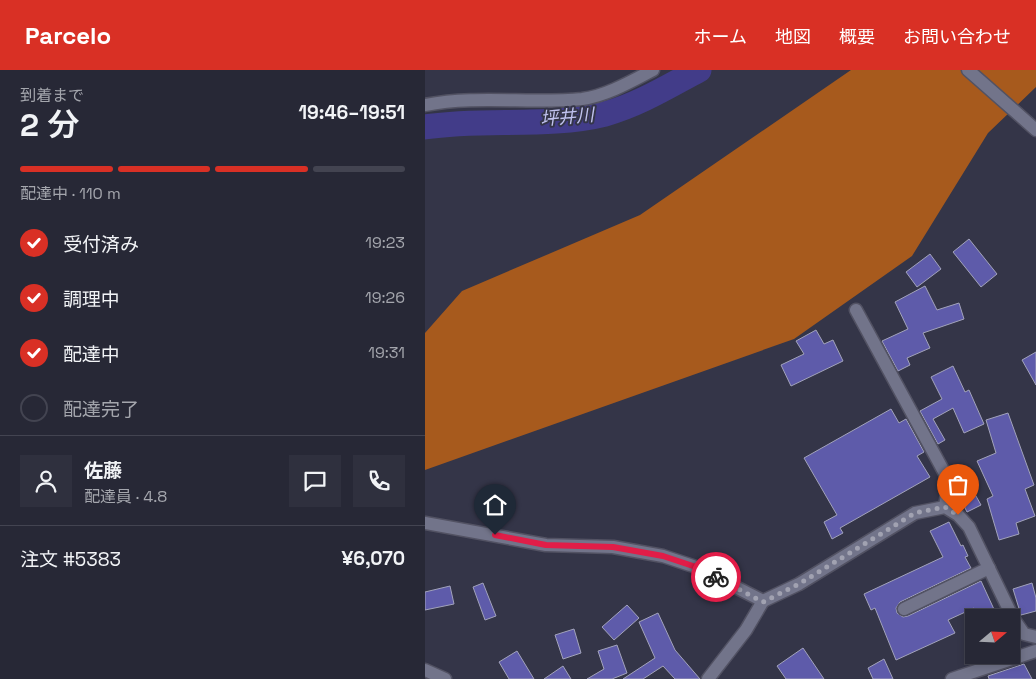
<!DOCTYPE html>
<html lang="ja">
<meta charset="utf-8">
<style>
:root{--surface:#272836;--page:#2f303e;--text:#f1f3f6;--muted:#a4a6ad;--line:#434451;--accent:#d93025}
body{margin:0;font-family:"Space Grotesk","Noto Sans JP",sans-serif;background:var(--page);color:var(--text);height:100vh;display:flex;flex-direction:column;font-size:19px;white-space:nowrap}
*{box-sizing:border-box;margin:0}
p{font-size:16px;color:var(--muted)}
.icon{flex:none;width:28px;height:28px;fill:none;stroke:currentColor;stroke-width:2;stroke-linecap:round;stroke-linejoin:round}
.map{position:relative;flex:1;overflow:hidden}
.details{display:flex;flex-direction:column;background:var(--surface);width:425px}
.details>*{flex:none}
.needle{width:32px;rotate:71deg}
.fabs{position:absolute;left:540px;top:539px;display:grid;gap:10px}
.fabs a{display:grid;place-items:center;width:55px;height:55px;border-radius:0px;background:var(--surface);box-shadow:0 2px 8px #0003,0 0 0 1px var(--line);font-size:25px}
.pin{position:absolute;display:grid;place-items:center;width:42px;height:42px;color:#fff;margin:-51px -21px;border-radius:50% 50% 50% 0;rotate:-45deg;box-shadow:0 0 5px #0007}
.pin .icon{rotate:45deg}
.courier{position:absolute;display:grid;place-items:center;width:50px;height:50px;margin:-25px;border:4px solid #e11d48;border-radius:50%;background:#fff;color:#222;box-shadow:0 1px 6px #0007}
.head em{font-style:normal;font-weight:600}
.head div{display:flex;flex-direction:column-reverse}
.head{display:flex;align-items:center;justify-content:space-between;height:85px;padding:0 20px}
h1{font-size:32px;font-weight:600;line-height:38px}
.bar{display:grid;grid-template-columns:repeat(4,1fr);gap:8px 5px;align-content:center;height:60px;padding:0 20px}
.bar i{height:6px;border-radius:4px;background:var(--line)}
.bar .active{background:var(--accent)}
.bar p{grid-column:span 4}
.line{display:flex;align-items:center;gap:12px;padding:0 20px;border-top:1px solid var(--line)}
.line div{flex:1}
.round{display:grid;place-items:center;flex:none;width:52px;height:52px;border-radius:0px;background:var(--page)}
ol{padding:0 20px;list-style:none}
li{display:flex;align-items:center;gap:15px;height:55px}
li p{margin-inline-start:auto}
li .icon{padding:5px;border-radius:50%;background:var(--accent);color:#fff;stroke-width:4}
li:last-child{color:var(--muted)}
li i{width:28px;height:28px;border:2px solid var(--line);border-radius:50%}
header{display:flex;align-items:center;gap:30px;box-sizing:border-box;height:70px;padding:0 25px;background:var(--accent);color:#fff}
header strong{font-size:24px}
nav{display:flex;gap:28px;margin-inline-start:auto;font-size:18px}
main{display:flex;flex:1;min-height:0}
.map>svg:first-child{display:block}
.forest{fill:#a75a1d}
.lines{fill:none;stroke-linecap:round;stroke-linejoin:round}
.river{stroke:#423c89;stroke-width:25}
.building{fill:#5e5baa;stroke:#a2a3bb}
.minor-casing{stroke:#525263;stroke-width:15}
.tertiary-casing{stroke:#525263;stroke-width:15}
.minor{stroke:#72748a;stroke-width:12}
.tertiary{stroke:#72748a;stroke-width:12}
.done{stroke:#a1a2b1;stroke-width:5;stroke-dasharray:0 9}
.route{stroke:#e11d48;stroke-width:6}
.labels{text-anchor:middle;stroke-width:4;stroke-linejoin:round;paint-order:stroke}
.water-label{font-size:18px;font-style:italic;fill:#c0c2ee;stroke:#343548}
</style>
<header>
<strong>Parcelo</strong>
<nav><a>ホーム</a><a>地図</a><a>概要</a><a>お問い合わせ</a></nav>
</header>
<main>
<section class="details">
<div class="head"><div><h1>2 分</h1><p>到着まで</p></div><em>19:46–19:51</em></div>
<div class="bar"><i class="active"></i><i class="active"></i><i class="active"></i><i></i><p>配達中 · 110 m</p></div>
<ol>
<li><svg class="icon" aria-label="check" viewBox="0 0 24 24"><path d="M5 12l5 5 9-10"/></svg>受付済み<p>19:23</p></li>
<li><svg class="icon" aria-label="check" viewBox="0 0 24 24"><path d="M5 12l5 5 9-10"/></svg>調理中<p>19:26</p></li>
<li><svg class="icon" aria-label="check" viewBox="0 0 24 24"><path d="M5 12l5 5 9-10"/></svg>配達中<p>19:31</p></li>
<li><i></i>配達完了</li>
</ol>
<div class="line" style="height:90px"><a class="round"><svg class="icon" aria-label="person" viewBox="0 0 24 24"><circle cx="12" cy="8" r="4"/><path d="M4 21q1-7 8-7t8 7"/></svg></a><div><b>佐藤</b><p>配達員 · 4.8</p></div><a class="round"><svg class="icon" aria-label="chat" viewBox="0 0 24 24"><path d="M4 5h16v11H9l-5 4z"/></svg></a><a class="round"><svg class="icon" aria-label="phone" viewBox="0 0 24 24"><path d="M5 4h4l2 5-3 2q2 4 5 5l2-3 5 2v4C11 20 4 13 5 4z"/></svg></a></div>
<div class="line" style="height:65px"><div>注文 #5383</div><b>¥6,070</b></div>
</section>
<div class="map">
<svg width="611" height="609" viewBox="0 0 611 609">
<rect width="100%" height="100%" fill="#343548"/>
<path class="forest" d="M426,0H611V17L563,63L487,186L369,269L0,400V263L37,221L215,145Z"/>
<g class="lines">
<path class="river" d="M0,57C59,48 124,58 180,44C213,35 244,16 274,0"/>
</g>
<path class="building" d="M544,169L572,204L556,217L528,182Z
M505,184L516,199L492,217L481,202Z
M500,216L512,240L534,233L539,249L498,263L505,278L482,288L485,295L473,301L457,271L483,259L470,232Z
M391,260L399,274L408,270L418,291L366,316L356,295L379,284L371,271Z
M611,282V315L597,290Z
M528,296L540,322L544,320L559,354L539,363L528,338L508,349L520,370L513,374L495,341L517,329L506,307Z
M466,339L474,353L481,349L499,382L492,386L505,407L415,458L418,463L407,469L399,452L412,445L379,388Z
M583,343L609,415L600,419L610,446L591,453L594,464L574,470L562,429L568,426L552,391L571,383L561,350Z
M542,410L556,435L542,442L531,419L532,415Z
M524,452L536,476L538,475L543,486L540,487L546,498L475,532L471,538L472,543L478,547L483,546L556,511L573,548H554L549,538L523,550L530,563L471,590L450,538L446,540L439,524L518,487L505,461Z
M58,513L71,546L60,550L48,517Z
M607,513L611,528V541L596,545L588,519Z
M25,516L29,534L0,540V522Z
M202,535L214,548L189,570L177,557Z
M233,543L250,580L275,609H250L238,596L218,609H198L230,588L214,552Z
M149,559L156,583L138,589L130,565Z
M192,575L202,603L187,609H162L179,599L173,581Z
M378,578L399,609H361L352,596Z
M92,581L109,609H84L74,592Z
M459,589L468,609H448L443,598Z
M599,594L607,609H564L563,606Z
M138,596L146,609H119Z"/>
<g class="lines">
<defs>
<path id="minor" d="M543,0L611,60
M0,35C52,25 105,34 157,29C181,26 207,11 228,0
M431,240L524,411L520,437
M479,539L564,498
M0,600L20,609
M283,609L321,560L338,531
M527,609L611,581"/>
<path id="tertiary" d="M0,453L121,475L188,477L238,486L271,497L338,531L374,514L490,443L520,437L533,445L544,457L588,548L599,564L611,567"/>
</defs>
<use href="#minor" class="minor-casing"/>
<use href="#tertiary" class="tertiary-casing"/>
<use href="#minor" class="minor"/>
<use href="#tertiary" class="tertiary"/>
</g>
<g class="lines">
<path class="done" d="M291,507L338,532L374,514L490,443L520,437L533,445"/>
<path class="route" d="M70,465L121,475L188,477L238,486L271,497L291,507"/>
</g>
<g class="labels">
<g class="water-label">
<text transform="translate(142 47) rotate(-5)" y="6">坪井川</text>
</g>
</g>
</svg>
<div class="fabs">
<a><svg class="needle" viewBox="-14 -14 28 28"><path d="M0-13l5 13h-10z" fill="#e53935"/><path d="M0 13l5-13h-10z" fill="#a4a6ad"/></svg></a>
</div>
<div class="pin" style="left:533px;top:445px;background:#ea580c"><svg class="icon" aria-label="bag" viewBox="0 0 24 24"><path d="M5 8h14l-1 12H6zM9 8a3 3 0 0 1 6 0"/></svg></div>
<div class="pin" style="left:70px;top:465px;background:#1f2937"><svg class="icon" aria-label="home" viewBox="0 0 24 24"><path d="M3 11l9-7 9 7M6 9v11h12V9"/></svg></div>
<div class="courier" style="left:291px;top:507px"><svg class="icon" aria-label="bike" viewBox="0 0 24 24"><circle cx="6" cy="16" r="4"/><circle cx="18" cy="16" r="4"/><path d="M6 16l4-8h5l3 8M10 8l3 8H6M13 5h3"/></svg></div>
</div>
</main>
